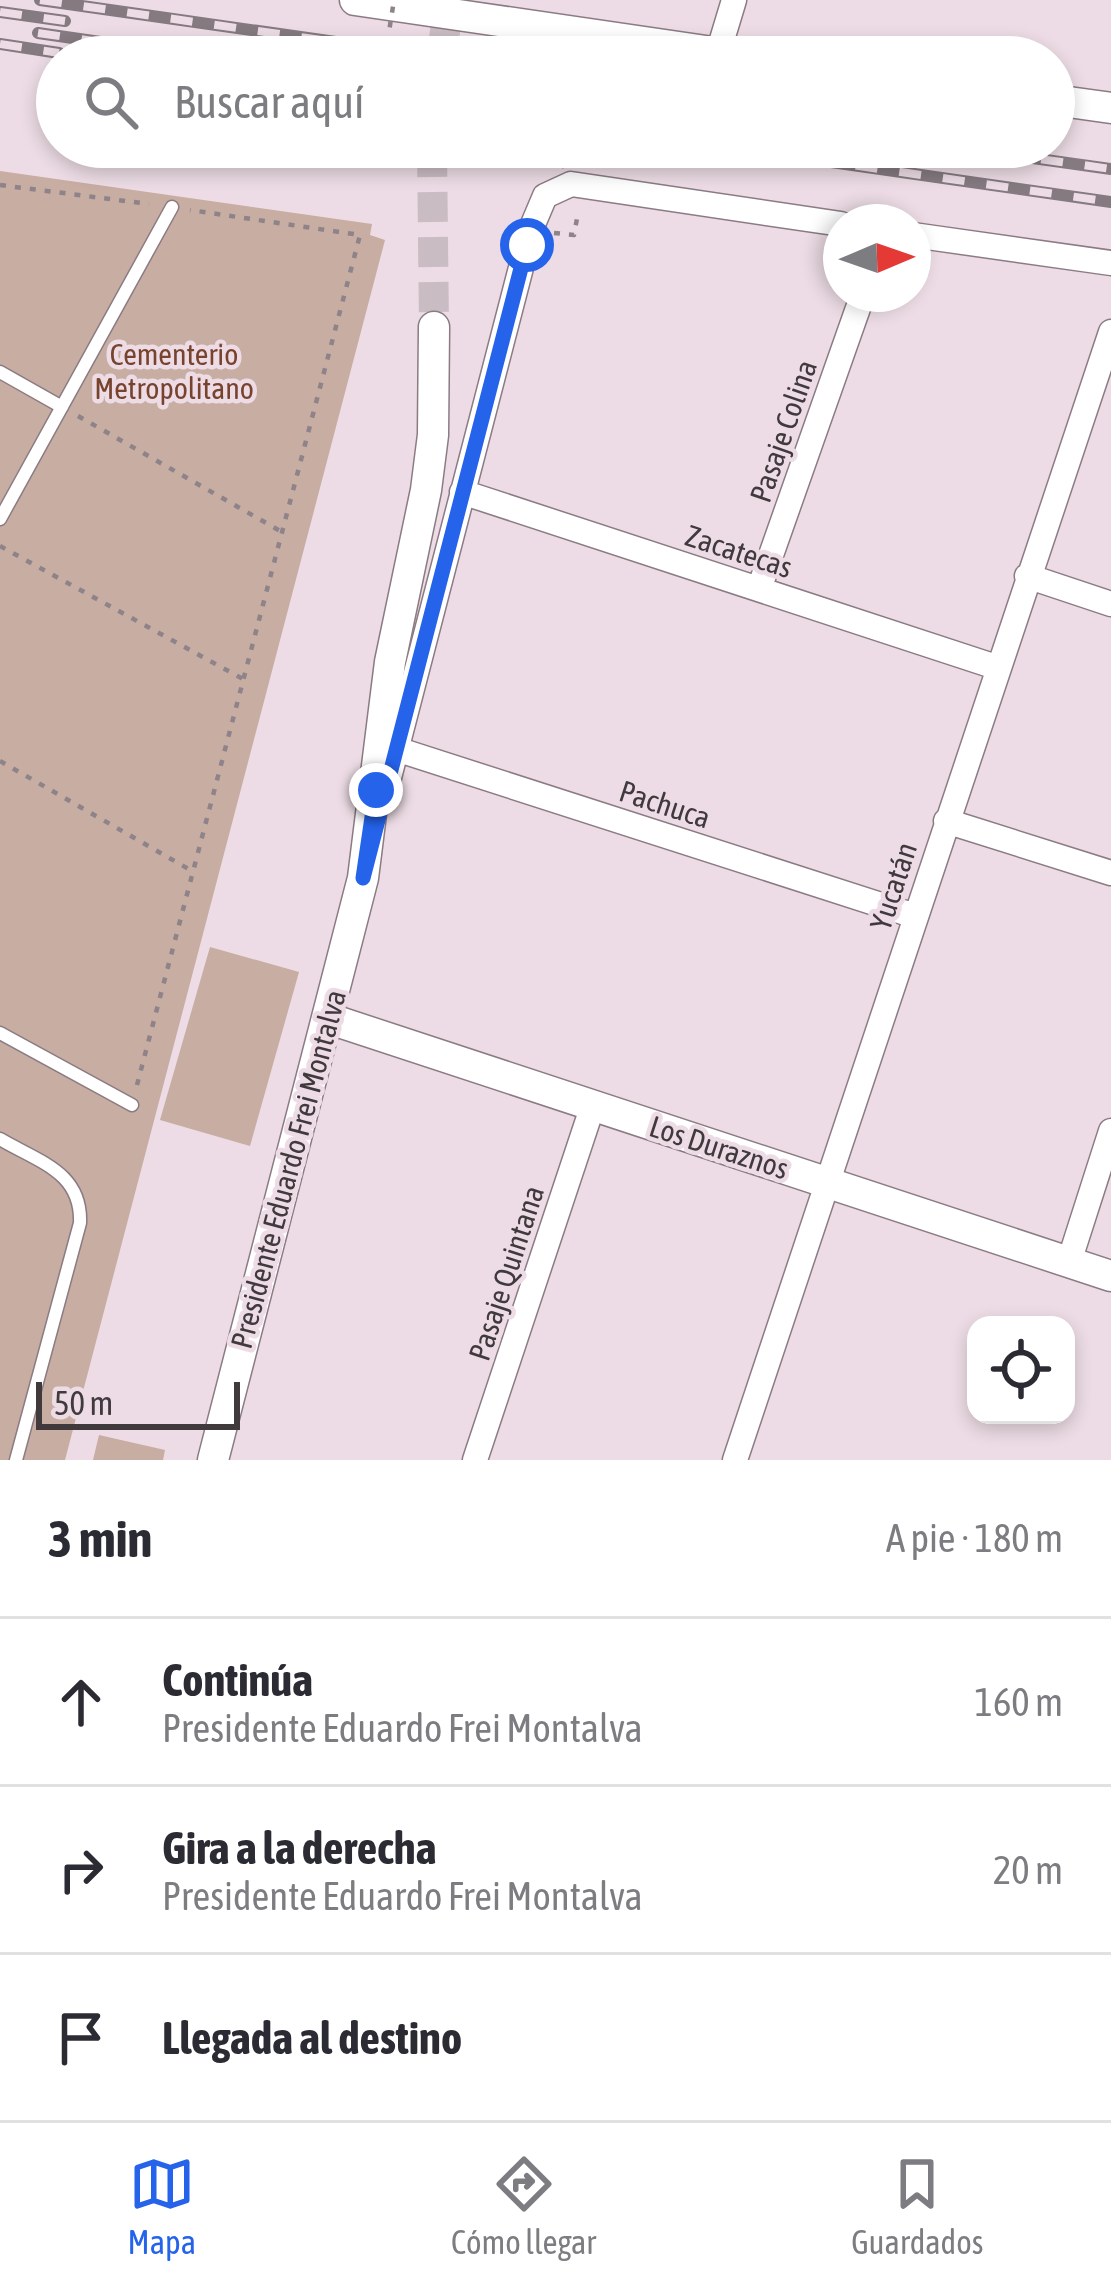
<!DOCTYPE html>
<html lang="es">
<head>
<meta charset="utf-8">
<style>
  body { margin:0; font-family:"Asap Condensed",sans-serif; background:#f7f7f7; color:#2b2b33 }
  .controls { position:absolute; right:36px; bottom:36px; display:grid; overflow:hidden; border-radius:24px; box-shadow:0 6px 18px #0003 }
  .controls button { width:108px; height:108px; display:grid; place-items:center; padding:0; border:0; border-bottom:3px solid #e1e1e2; background:#fff; color:#2b2b33; font:60px sans-serif }
  .compass { position:absolute; left:823px; top:204px; width:108px; height:108px; border-radius:50%; background:#fff; box-shadow:0 6px 18px #0003; rotate:88deg }
  .scale { position:absolute; left:36px; bottom:30px; width:204px; box-sizing:border-box; padding-left:12px; border:6px solid #403a3d; border-top:0; font-size:33px; line-height:42px; white-space:nowrap; color:#403a3d; -webkit-text-stroke:9px #eddce5; paint-order:stroke }
  .stop { position:absolute; width:36px; height:36px; margin:-27px; border:9px solid #2563eb; border-radius:50%; background:#fff }
  .stop.end { background:#2563eb; border-color:#fff; box-shadow:0 3px 12px #0008 }
  .list { margin:0; padding:0; list-style:none }
  h2 { display:flex; justify-content:space-between; align-items:center; height:156px; margin:0; padding:0 48px; font-size:51px }
  h2 small { font-size:39px; font-weight:400; color:#7c7c81 }
  .list li { display:grid; grid-template-columns:78px 1fr auto; gap:36px; align-items:center; box-sizing:border-box; height:168px; padding:0 48px; border-top:3px solid #e1e1e2 }
  .list b { display:block; font-size:45px; white-space:nowrap }
  .list p { margin:0; font-size:39px; white-space:nowrap; color:#7c7c81 }
  .list em { font-size:39px; font-style:normal; color:#7c7c81 }
  .icon { flex:none; width:66px; height:66px; fill:none; stroke:currentColor; stroke-width:2; stroke-linecap:round; stroke-linejoin:round }
  .map { position:relative; flex:none; width:1111px; height:1460px; overflow:hidden }
  .search { position:absolute; background:#fff; box-shadow:0 6px 18px #0003; left:36px; right:36px; top:36px; height:132px; display:flex; align-items:center; gap:30px; box-sizing:border-box; padding:0 42px; border-radius:66px; color:#7c7c81; font-size:45px }
  .sheet { height:660px; background:#fff }
  nav { display:flex; justify-content:space-around; align-items:center; box-sizing:border-box; height:168px; border-top:3px solid #e1e1e2; background:#fff; font-size:33px; color:#7c7c81 }
  nav a { display:grid; justify-items:center; gap:6px }
  nav .on { color:#2563eb }
  .map>svg:first-child { display:block }
  .green { fill:#c7ada2 }
  .lines { fill:none; stroke-linecap:round; stroke-linejoin:round }
  .tertiary-tunnel { stroke:#cabcc3; stroke-width:30; stroke-dasharray:30 15; stroke-linecap:butt }
  .service-casing { stroke:#8b7b83; stroke-width:15 }
  .minor-casing { stroke:#8b7b83; stroke-width:27 }
  .tertiary-casing { stroke:#8b7b83; stroke-width:33 }
  .path { stroke:#8e8389; stroke-width:4.5; stroke-dasharray:6 9; stroke-linecap:butt }
  .service { stroke:#fff; stroke-width:12 }
  .minor { stroke:#fff; stroke-width:24 }
  .tertiary { stroke:#fff; stroke-width:30 }
  .rail-casing { stroke:#847a7f; stroke-width:12 }
  .rail { stroke:#eddce5; stroke-width:8; stroke-dasharray:22; stroke-linecap:butt }
  .path-bridge { stroke:#8e8389; stroke-width:4.5; stroke-dasharray:6 9; stroke-linecap:butt }
  .route { stroke:#2563eb; stroke-width:15 }
  .labels { text-anchor:middle; dominant-baseline:central; stroke-width:9; stroke-linejoin:round; paint-order:stroke }
  .park-label { font-size:30px; fill:#77432d; stroke:#eddce5 }
  .street-label { font-size:30px; fill:#403a3d; stroke:#eddce5 }
</style>
</head>
<body>
<div class="map">
<svg width="1111" height="1460" viewBox="0 0 1111 1460">
  <rect width="100%" height="100%" fill="#eddce5"/>
  <path class="green" d="M 0,171 L 372,224 L 370,235 L 385,240 L 65,1460 L 0,1460 Z
    M 210,947 L 299,972 L 250,1146 L 160,1120 Z
    M 99,1435 L 165,1450 L 163,1460 L 93,1460 Z"/>
  <g class="lines">
    <path class="tertiary-tunnel" d="M 441,57 L 450,0
      M 432,147 L 434,327"/>
    <defs>
      <path id="service" d="M 0,372 L 62,407
        M 0,519 L 172,207
        M 0,1033 L 132,1105
        M 0,1139 C 39,1162 82,1172 80,1223 L 16,1460"/>
      <path id="minor" d="M 718,53 L 734,0
        M 913,235 L 1111,263
        M 462,492 L 996,667
        M 1027,576 L 1111,604
        M 759,589 L 863,294
        M 396,749 L 915,916
        M 385,793 L 531,229 L 545,196 L 571,184 L 841,224
        M 946,821 L 1111,873
        M 1069,1262 L 1111,1131
        M 475,1460 L 593,1105
        M 735,1460 L 1111,332"/>
      <path id="tertiary" d="M 355,0 L 747,57
        M 1054,100 L 1111,108
        M 327,1018 L 1111,1276
        M 213,1460 L 363,878 L 390,662 L 426,490 L 433,435 L 434,327"/>
    </defs>
    <use href="#service" class="service-casing"/>
    <use href="#minor" class="minor-casing"/>
    <use href="#tertiary" class="tertiary-casing"/>
    <path class="path" d="M 450,147 L 558,161
      M 0,185 L 149,204
      M 554,233 L 574,235 L 578,213
      M 78,416 L 282,532
      M 0,546 L 243,679
      M 0,761 L 192,871
      M 137,1085 L 360,235 L 190,210"/>
    <use href="#service" class="service"/>
    <use href="#minor" class="minor"/>
    <use href="#tertiary" class="tertiary"/>
    <defs>
      <path id="rail" d="M 40,0 L 441,57
        M 0,12 L 65,21
        M 38,33 L 204,57
        M 0,44 L 59,53
        M 725,147 L 1111,202
        M 954,147 L 1111,169"/>
    </defs>
    <use href="#rail" class="rail-casing"/>
    <use href="#rail" class="rail"/>
    <path class="path-bridge" d="M 385,57 L 394,0
      M 413,147 L 561,167 L 568,163
      M 506,147 L 562,154 L 568,163"/>
  </g>
  <g class="lines">
    <path class="route" d="M 376,790 L 363,878 L 527,245"/>
  </g>
  <g class="labels">
    <g class="park-label">
      <text x="174" y="354">Cementerio<tspan x="174" dy="34">Metropolitano</tspan></text>
    </g>
    <g class="street-label">
      <text transform="translate(783 431) rotate(-71)">Pasaje Colina</text>
      <text transform="translate(739 551) rotate(18)">Zacatecas</text>
      <text transform="translate(665 804) rotate(18)">Pachuca</text>
      <text transform="translate(893 886) rotate(-72)">Yucatán</text>
      <text transform="translate(719 1147) rotate(18)">Los Duraznos</text>
      <text transform="translate(288 1169) rotate(-75)">Presidente Eduardo Frei Montalva</text>
      <text transform="translate(506 1273) rotate(-72)">Pasaje Quintana</text>
    </g>
  </g>
</svg>
<div class="controls">
<button><svg class="icon" aria-label="locate" viewBox="0 0 24 24"><circle cx="12" cy="12" r="6"/><path d="M12 2v4M12 18v4M2 12h4M18 12h4"/></svg></button>
</div>
<svg class="compass" viewBox="-18 -18 36 36"><path d="M0-13l5 13h-10z" fill="#e53935"/><path d="M0 13l5-13h-10z" fill="#7c7c81"/></svg>
<div class="scale">50 m</div>
<div class="stop" style="left:527px;top:245px"></div>
<div class="stop end" style="left:376px;top:790px"></div>
<div class="search"><svg class="icon" aria-label="search" viewBox="0 0 24 24"><circle cx="10" cy="10" r="6"/><path d="M15 15l6 6"/></svg>Buscar aquí</div>
</div>
<section class="sheet">
<h2>3 min<small>A pie · 180 m</small></h2>
<ul class="list">
<li><svg class="icon" aria-label="ahead" viewBox="0 0 24 24"><path d="M12 20V5M6 11l6-6 6 6"/></svg><div><b>Continúa</b><p>Presidente Eduardo Frei Montalva</p></div><em>160 m</em></li>
<li><svg class="icon" aria-label="right" viewBox="0 0 24 24"><path d="M7 20v-9h11M14 6l5 5-5 5"/></svg><div><b>Gira a la derecha</b><p>Presidente Eduardo Frei Montalva</p></div><em>20 m</em></li>
<li><svg class="icon" aria-label="arrive" viewBox="0 0 24 24"><path d="M6 21V4h12l-3 4 3 4H6"/></svg><div><b>Llegada al destino</b></div></li>
</ul>
</section>
<nav>
<a class="on"><svg class="icon" aria-label="map" viewBox="0 0 24 24"><path d="M3 6l6-2 6 2 6-2v14l-6 2-6-2-6 2zM9 4v14M15 6v14"/></svg>Mapa</a>
<a><svg class="icon" aria-label="directions" viewBox="0 0 24 24"><path d="M12 3l9 9-9 9-9-9zM9 14v-3h6M13 9l2 2-2 2"/></svg>Cómo llegar</a>
<a><svg class="icon" aria-label="saved" viewBox="0 0 24 24"><path d="M7 4h10v16l-5-4-5 4z"/></svg>Guardados</a>
</nav>
</body>
</html>
